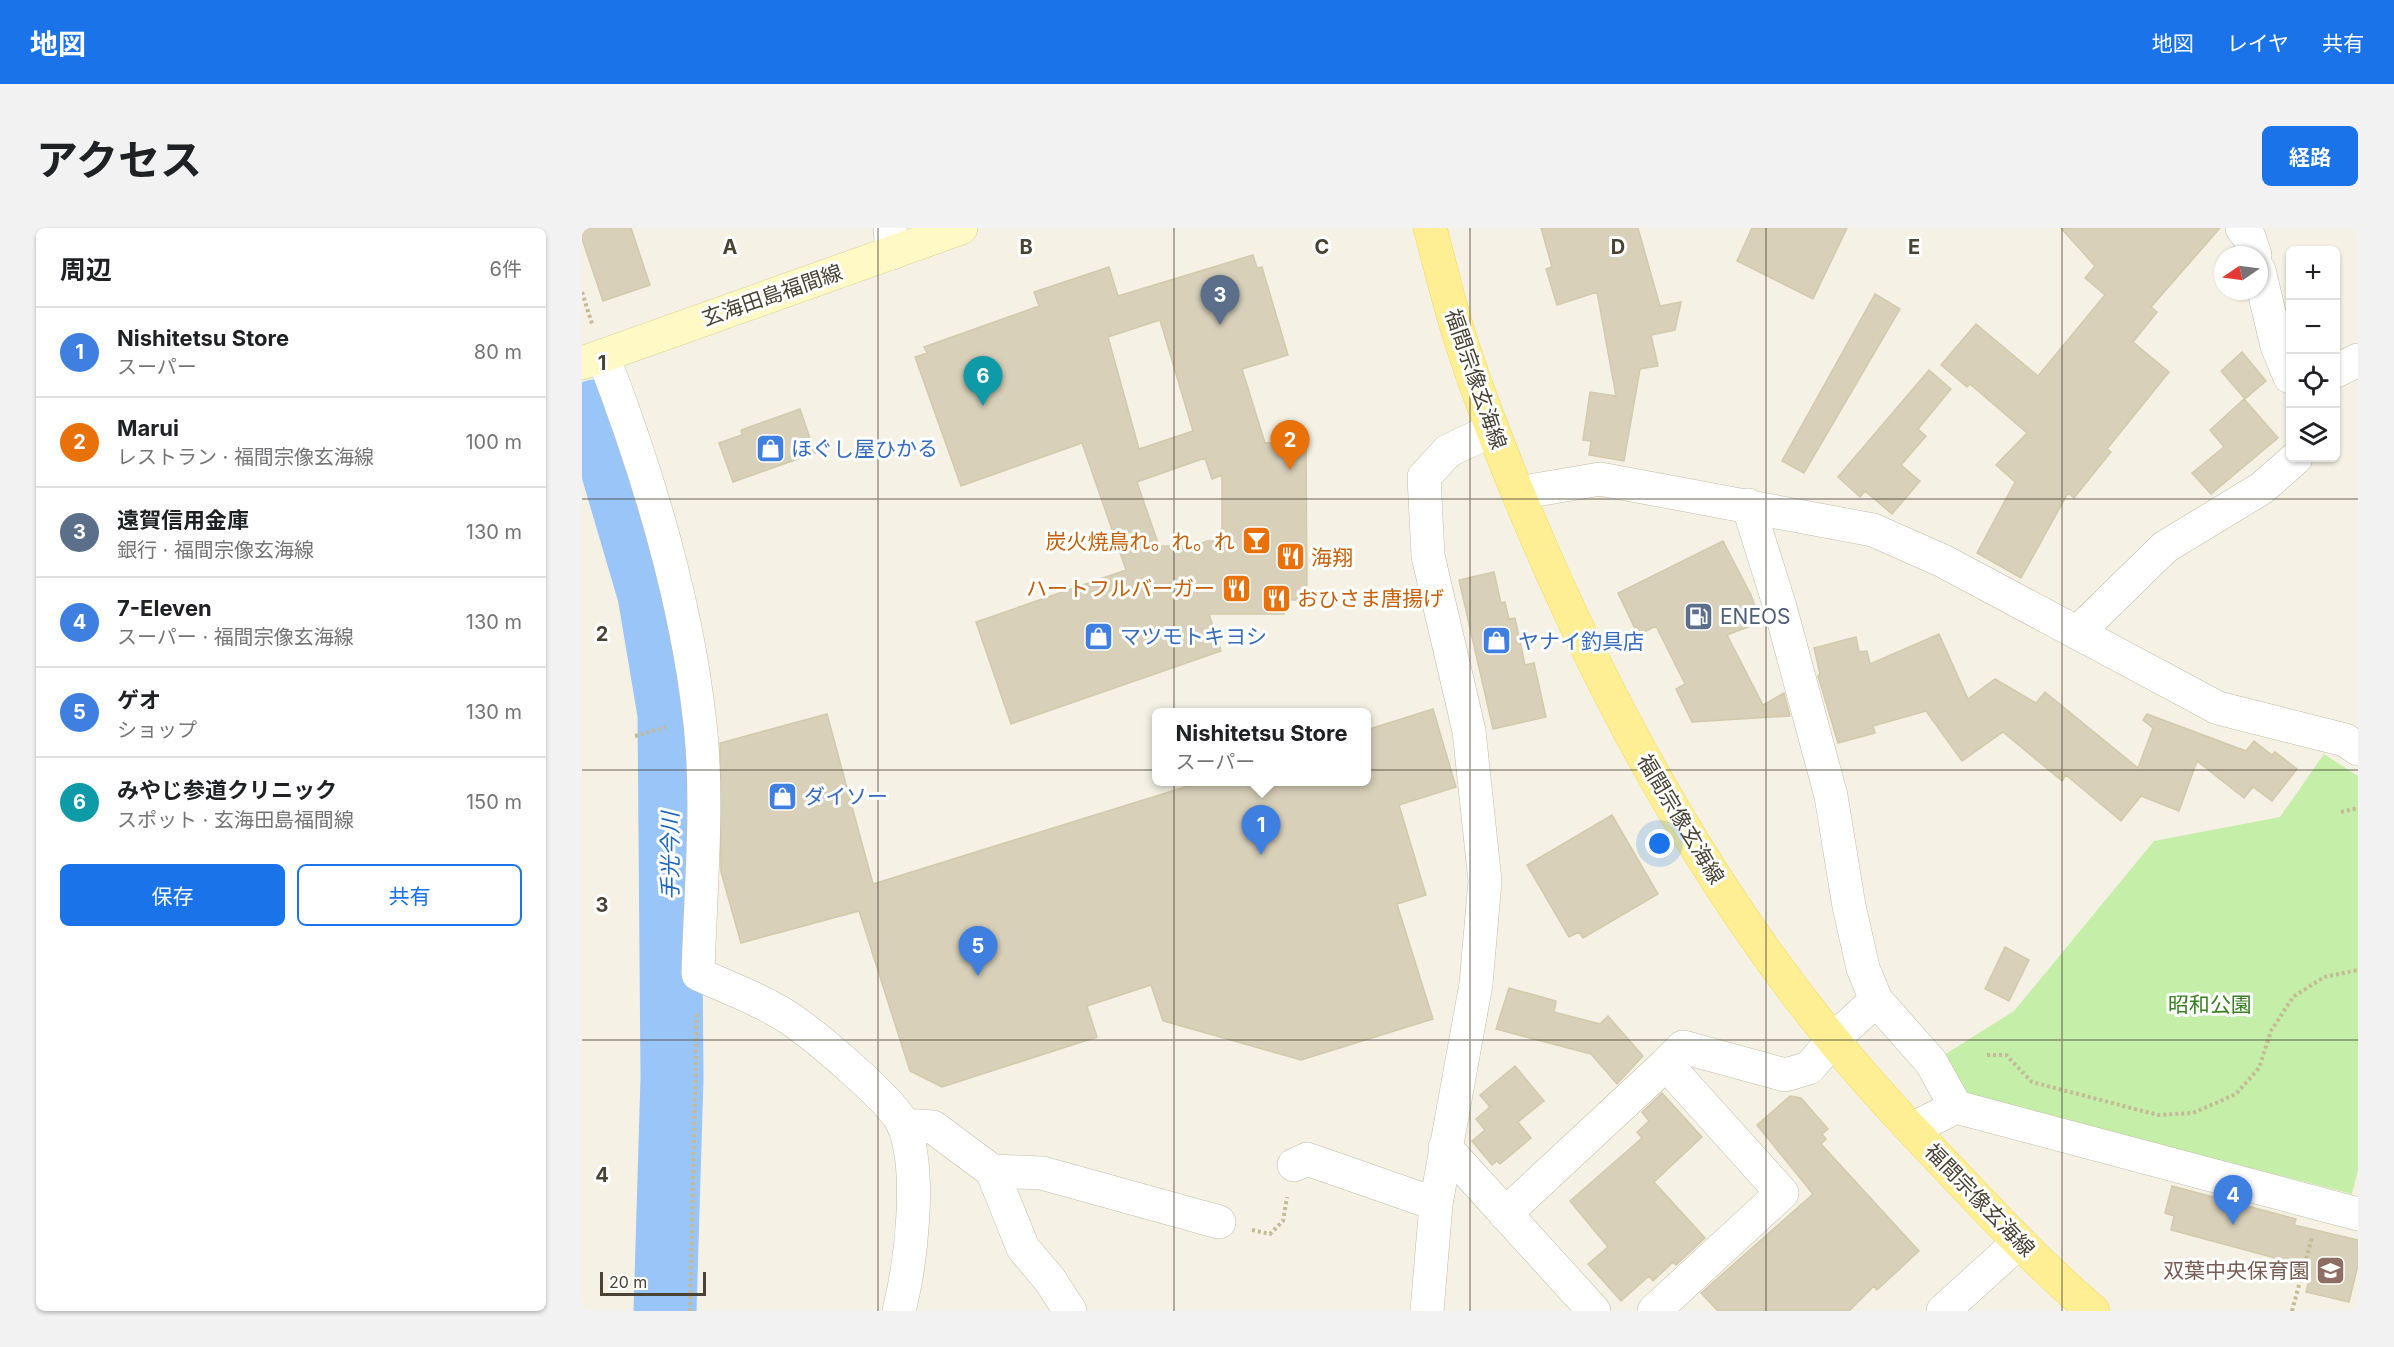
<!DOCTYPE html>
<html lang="ja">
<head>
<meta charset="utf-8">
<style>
  body { margin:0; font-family:Inter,"Noto Sans JP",sans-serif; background:#f2f2f2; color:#202124 }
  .controls { position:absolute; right:18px; top:18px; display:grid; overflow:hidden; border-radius:9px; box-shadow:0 2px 4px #0004 }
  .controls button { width:54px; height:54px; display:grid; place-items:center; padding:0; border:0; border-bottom:2px solid #e0e0e0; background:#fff; color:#202124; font:30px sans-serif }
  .compass { position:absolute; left:1632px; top:18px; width:54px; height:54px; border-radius:50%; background:#fff; box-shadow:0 2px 4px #0004; rotate:257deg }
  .scale { position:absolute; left:18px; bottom:15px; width:106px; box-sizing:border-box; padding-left:6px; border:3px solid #484334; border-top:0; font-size:16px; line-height:21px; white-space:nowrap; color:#484334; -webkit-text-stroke:4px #fff; paint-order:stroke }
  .you { position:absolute; left:1078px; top:616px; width:21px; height:21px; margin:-15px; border:4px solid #fff; border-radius:50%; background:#1a73e8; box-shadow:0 0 0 9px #1a73e833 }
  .badge { display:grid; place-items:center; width:39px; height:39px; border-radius:50%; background:#1a73e8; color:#fff; font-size:20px; font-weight:700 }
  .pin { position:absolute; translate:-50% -50px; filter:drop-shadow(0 2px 3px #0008) }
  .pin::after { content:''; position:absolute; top:32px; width:21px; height:18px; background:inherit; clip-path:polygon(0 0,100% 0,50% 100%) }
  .popup { position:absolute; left:570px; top:480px; width:219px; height:78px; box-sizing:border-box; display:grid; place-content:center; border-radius:9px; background:#fff; filter:drop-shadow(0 2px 4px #0005); font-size:20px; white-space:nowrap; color:#757577 }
  .popup b { font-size:22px; color:#202124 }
  .popup::after { content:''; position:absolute; left:50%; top:100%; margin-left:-12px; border:12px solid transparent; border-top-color:#fff }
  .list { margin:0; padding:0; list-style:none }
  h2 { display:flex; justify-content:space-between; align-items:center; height:78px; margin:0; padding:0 24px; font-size:26px }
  h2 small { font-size:20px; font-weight:400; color:#757577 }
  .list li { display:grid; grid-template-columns:39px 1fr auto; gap:18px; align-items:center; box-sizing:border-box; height:90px; padding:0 24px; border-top:2px solid #e0e0e0 }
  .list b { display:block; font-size:22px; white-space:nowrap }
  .list p { margin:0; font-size:20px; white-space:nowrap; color:#757577 }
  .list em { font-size:20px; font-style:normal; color:#757577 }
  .actions { display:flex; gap:12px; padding:18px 24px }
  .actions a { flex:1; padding:14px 0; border:2px solid #1a73e8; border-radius:9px; text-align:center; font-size:21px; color:#1a73e8 }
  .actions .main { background:#1a73e8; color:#fff }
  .icon { flex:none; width:33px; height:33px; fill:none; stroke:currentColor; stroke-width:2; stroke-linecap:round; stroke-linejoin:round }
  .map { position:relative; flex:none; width:1776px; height:1083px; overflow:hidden; border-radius:9px }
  header { display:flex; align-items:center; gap:36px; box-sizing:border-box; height:84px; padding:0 30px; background:#1a73e8; color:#fff }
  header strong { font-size:28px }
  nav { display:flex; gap:33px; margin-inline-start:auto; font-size:21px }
  .intro { display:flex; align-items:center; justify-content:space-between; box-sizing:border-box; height:144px; padding:0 36px }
  h1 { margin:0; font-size:42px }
  .button { padding:15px 27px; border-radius:9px; background:#1a73e8; color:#fff; font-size:21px; font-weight:700 }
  main { display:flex; gap:36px; padding:0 36px }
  aside { flex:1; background:#fff; border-radius:9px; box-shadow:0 2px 4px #0004 }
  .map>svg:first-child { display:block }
  .green { fill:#c5eea9 }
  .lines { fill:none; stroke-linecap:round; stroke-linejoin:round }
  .river { stroke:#9ac5f9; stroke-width:63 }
  .building { fill:#d8d0b9; stroke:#d3c9ab; stroke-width:1.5; fill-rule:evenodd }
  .minor-casing { stroke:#c1bba6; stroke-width:34 }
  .tertiary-casing { stroke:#c1bba6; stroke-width:34 }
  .secondary-casing { stroke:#d9d08f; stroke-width:34 }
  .primary-casing { stroke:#f1d856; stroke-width:34 }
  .path { stroke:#c5ba96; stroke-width:4; stroke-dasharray:3 3; stroke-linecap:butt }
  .minor { stroke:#fff; stroke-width:33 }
  .tertiary { stroke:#fff; stroke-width:33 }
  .secondary { stroke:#fff9c5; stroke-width:33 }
  .primary { stroke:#ffef94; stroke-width:33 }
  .grid { fill:none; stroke:#484334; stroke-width:1.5; stroke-opacity:0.55 }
  .labels { text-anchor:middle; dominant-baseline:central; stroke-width:6; stroke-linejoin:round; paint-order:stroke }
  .street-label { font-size:21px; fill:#484334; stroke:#fff }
  .shop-label { font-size:21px; fill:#366cbe; stroke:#fff; text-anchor:start }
  .food-label { font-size:21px; fill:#c56008; stroke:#fff; text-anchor:end }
  .service-label { font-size:21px; fill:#4e5e75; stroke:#fff; text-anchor:start }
  .park-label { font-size:21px; fill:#388020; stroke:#fff }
  .education-label { font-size:21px; fill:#785e54; stroke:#fff; text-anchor:end }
  .water-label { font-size:22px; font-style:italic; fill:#2067c0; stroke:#fff }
  .grid-label { font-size:20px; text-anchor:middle; font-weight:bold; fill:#484334; stroke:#fff; stroke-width:6; stroke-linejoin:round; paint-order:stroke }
</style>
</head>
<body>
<header>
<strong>地図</strong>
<nav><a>地図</a><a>レイヤ</a><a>共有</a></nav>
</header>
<div class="intro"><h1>アクセス</h1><a class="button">経路</a></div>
<main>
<aside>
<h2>周辺<small>6件</small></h2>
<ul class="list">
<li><span class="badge" style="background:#3f7fe0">1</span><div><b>Nishitetsu Store</b><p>スーパー</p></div><em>80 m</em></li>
<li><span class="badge" style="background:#e8710a">2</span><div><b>Marui</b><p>レストラン · 福間宗像玄海線</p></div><em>100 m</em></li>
<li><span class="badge" style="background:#5c6f8a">3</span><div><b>遠賀信用金庫</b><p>銀行 · 福間宗像玄海線</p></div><em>130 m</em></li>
<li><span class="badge" style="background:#3f7fe0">4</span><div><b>7-Eleven</b><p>スーパー · 福間宗像玄海線</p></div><em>130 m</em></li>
<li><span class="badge" style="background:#3f7fe0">5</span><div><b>ゲオ</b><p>ショップ</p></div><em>130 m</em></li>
<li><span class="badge" style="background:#0f9aa8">6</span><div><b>みやじ参道クリニック</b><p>スポット · 玄海田島福間線</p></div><em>150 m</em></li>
</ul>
<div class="actions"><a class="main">保存</a><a>共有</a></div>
</aside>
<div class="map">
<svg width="1776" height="1083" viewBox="0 0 1776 1083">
  <rect width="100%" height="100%" fill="#f5f2e5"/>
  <path class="green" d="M 1742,526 L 1776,548 L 1776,942 L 1770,966 L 1384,867 L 1362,827 L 1432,783 L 1572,613 L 1698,589 Z"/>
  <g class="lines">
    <path class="river" d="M 13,183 L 67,367 L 87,486 L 90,850 L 83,1083"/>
  </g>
  <path class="building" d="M 0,0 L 49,0 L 68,57 L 21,73 L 0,11 Z
    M 959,0 L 1056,0 L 1078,78 L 1099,74 L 1093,102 L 1069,107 L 1076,138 L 1058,141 L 1042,233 L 1007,227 L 1009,213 L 1001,212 L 1008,164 L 1034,168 L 1015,64 L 975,77 L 964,41 L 970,39 Z
    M 1170,0 L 1265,0 L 1231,71 L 1155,33 Z
    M 1479,0 L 1638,0 L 1569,79 L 1575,84 L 1551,114 L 1587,144 L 1525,221 L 1529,224 L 1492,270 L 1486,265 L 1439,350 L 1395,325 L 1433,254 L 1414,237 L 1445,205 L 1388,156 L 1385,159 L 1359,137 L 1394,96 L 1456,148 L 1523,67 L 1503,50 L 1513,38 Z
    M 671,27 L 675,40 L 680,39 L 706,127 L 660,141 L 683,215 L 724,214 L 725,372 L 702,372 L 702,386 L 627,386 L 639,423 L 429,496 L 394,394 L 544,342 L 500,215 L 379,258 L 333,129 L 345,125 L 342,119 L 457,78 L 452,64 L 527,39 L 536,68 ZM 578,92 L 611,203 L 557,221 L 526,109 ZM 623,230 L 630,251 L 640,247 L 640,313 L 625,313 L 612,318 L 577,318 L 555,254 Z
    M 1293,66 L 1318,81 L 1222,245 L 1200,233 Z
    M 1660,124 L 1684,153 L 1663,171 L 1639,143 Z
    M 1347,142 L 1369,161 L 1336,201 L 1344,208 L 1319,237 L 1338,253 L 1310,286 L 1283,263 L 1278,269 L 1256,249 Z
    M 1662,171 L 1696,210 L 1629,266 L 1610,245 L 1642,219 L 1628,202 Z
    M 218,181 L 233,225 L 151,254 L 137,215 L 160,207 L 159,202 Z
    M 1141,313 L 1169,367 L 1179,394 L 1145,407 L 1181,477 L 1202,465 L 1208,488 L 1110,494 L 1094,461 L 1103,456 L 1074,398 L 1056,407 L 1036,365 Z
    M 912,344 L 919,375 L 923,374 L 927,391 L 933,390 L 943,437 L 952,435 L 964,489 L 911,501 L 877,352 Z
    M 1357,406 L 1386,471 L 1413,451 L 1454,475 L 1463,464 L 1556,540 L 1571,500 L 1561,492 L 1565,486 L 1664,523 L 1672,513 L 1690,527 L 1693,524 L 1715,541 L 1690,573 L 1671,559 L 1662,570 L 1615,533 L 1597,583 L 1559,568 L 1539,593 L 1484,547 L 1480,553 L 1421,504 L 1380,533 L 1344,483 L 1291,498 L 1293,505 L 1256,515 L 1236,448 L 1238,446 L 1232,420 L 1274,409 L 1277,424 L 1285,423 L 1288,436 Z
    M 851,481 L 874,559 L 817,577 L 844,667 L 815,676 L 851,791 L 719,832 L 581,793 L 569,757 L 505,778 L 515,809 L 360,859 L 328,843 L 277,683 L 159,715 L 139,644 L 138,515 L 245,486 L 291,656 L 619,554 L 784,554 L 784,502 Z
    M 1030,587 L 1076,666 L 1001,710 L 997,704 L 987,709 L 945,637 Z
    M 1423,719 L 1447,732 L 1427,773 L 1403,761 Z
    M 927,760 L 974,773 L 972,784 L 1018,796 L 1026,788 L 1061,828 L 1035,856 L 1009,826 L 914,801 Z
    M 933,838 L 962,873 L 936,894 L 949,910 L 918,936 L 915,933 L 910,937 L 890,913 L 903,902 L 894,891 L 908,879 L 898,867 Z
    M 1080,865 L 1120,909 L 1072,954 L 1123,1010 L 1094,1037 L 1091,1034 L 1071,1053 L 1067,1048 L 1039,1073 L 1006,1036 L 1026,1019 L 988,973 L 1060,910 L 1055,904 L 1067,893 L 1060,884 Z
    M 1208,868 L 1219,870 L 1246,901 L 1240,906 L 1244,911 L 1239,916 L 1337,1023 L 1295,1062 L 1292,1058 L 1267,1083 L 1136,1083 L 1119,1065 L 1231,966 L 1175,897 Z
    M 1590,958 L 1714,991 L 1712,997 L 1776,1012 L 1776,1037 L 1767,1074 L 1724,1064 L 1730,1040 L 1589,1002 L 1592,988 L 1583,985 Z"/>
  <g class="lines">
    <defs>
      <path id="minor" d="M 308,0 L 310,25
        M 1660,0 L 1667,9 L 1673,27
        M 1677,42 L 1695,118 L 1708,149
        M 21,128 C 65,242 105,374 118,496 C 127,575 118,667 116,746 C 146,760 180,772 207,790 C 231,806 312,873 322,898 C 340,945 329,1035 317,1083
        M 1754,143 L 1776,132
        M 936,265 L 1018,251 L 1291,302 L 1361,333 L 1636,480 L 1763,512 L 1776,521
        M 1166,277 L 1198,379 L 1249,568 L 1267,678 L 1281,740 L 1294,772 L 1349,834 L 1374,879
        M 1495,405 L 1583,319 L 1680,260 L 1714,230
        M 1084,836 L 1101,819 L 1203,847 L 1227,840 L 1251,812 L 1294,772
        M 321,897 L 351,899 L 410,943 L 460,945 L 637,994
        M 1330,901 L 1374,879 L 1776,986
        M 863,919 L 1012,1083
        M 712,937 L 725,931 L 854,976
        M 410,943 L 441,1020 L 468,1052 L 488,1083
        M 923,986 L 1084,836 L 1200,965 L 1072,1083
        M 845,1083 L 854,976 L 894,756 L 903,653 L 887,503 L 846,328 L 842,249 L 866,223 L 910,202"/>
      <path id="tertiary" d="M 1361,1083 L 1437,1014"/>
      <path id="secondary" d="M 0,135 L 379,0"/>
      <path id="primary" d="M 848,0 C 857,33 865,67 875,100 C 895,166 921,230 948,294 C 1026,478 1124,657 1251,812 C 1289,859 1331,903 1373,947 C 1417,994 1461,1040 1511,1083"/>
    </defs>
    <use href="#minor" class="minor-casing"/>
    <use href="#tertiary" class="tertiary-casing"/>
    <use href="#secondary" class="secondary-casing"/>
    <use href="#primary" class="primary-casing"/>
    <path class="path" d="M 0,64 L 10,96
      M 53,508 L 84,499
      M 1759,584 L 1776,580
      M 1405,827 L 1424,827 L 1450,854 L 1576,887 L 1611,885 L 1654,866 L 1677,840 L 1689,803 L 1711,769 L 1742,749 L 1776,742
      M 670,1002 L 688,1006 L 701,993 L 705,969
      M 108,1083 L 115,783
      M 1710,1083 L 1730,1009"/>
    <use href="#minor" class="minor"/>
    <use href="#tertiary" class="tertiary"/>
    <use href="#secondary" class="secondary"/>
    <use href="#primary" class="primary"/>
  </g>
  <path class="grid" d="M 296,0 L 296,1083M 592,0 L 592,1083M 888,0 L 888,1083M 1184,0 L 1184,1083M 1480,0 L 1480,1083M 0,271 L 1776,271M 0,542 L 1776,542M 0,812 L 1776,812"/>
  <defs>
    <symbol id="shop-square" viewBox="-11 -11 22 22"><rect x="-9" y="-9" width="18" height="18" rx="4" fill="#3f7fe0" stroke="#fff"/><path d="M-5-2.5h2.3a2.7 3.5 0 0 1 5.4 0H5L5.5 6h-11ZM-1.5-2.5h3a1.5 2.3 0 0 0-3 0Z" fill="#fff"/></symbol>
    <symbol id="bar-square" viewBox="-11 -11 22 22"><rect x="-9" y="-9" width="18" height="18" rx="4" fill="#e8710a" stroke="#fff"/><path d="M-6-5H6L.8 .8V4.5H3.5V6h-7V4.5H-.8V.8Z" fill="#fff"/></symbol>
    <symbol id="restaurant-square" viewBox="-11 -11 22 22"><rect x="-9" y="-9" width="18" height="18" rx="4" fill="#e8710a" stroke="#fff"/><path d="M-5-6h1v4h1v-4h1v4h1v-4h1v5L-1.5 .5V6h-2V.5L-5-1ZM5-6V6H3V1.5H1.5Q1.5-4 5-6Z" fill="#fff"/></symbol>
    <symbol id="fuel-square" viewBox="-11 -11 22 22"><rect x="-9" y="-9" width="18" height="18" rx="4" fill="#5c6f8a" stroke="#fff"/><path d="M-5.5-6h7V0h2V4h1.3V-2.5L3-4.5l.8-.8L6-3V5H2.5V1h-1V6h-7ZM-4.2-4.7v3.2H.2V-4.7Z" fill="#fff"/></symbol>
    <symbol id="school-square" viewBox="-11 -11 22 22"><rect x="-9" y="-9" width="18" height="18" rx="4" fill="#8d6e63" stroke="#fff"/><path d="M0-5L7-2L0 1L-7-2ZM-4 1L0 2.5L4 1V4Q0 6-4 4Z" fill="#fff"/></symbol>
  </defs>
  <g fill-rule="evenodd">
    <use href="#shop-square" x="172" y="204" width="33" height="33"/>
    <use href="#bar-square" x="658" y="296" width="33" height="33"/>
    <use href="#restaurant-square" x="692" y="312" width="33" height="33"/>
    <use href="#restaurant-square" x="638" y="344" width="33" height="33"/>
    <use href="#restaurant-square" x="678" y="354" width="33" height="33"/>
    <use href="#fuel-square" x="1100" y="372" width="33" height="33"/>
    <use href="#shop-square" x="500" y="392" width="33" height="33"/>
    <use href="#shop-square" x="898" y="396" width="33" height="33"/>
    <use href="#shop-square" x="184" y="552" width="33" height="33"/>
    <use href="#school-square" x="1732" y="1026" width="33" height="33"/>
  </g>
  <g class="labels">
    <g class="street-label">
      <text transform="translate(190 67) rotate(-19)">玄海田島福間線</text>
      <text transform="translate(894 151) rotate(71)">福間宗像玄海線</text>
      <text transform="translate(1099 591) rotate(59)">福間宗像玄海線</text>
      <text transform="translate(1398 972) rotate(46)">福間宗像玄海線</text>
    </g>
    <g class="shop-label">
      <text x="209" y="220">ほぐし屋ひかる</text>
      <text x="538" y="408">マツモトキヨシ</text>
      <text x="936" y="413">ヤナイ釣具店</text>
      <text x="222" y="568">ダイソー</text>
    </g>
    <g class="food-label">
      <text x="653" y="313">炭火焼鳥れ。れ。れ</text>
      <text x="729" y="329" text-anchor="start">海翔</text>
      <text x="633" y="360">ハートフルバーガー</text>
      <text x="715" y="370" text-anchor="start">おひさま唐揚げ</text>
    </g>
    <g class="service-label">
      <text x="1138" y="388">ENEOS</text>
    </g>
    <g class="park-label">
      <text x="1628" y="776">昭和公園</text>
    </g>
    <g class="education-label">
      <text x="1728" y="1042">双葉中央保育園</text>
    </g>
    <g class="water-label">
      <text transform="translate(88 628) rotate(-90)">手光今川</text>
    </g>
  </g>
  <g class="grid-label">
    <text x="148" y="26">A</text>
    <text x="444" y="26">B</text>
    <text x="740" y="26">C</text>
    <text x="1036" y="26">D</text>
    <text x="1332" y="26">E</text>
    <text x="20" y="142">1</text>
    <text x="20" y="413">2</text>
    <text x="20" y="684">3</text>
    <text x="20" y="954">4</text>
  </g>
</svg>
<div class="controls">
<button>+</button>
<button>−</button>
<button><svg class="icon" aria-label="locate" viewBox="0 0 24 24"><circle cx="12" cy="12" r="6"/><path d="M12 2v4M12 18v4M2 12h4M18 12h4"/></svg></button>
<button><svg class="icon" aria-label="layers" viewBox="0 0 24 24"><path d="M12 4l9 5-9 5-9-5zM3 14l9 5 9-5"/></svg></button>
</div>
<svg class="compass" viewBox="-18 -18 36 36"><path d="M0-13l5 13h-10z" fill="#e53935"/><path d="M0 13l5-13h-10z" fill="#757577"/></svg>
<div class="scale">20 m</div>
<div class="you"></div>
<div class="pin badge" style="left:679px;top:627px;background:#3f7fe0">1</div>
<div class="popup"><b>Nishitetsu Store</b>スーパー</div>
<div class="pin badge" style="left:708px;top:242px;background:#e8710a">2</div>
<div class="pin badge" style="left:638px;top:97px;background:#5c6f8a">3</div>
<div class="pin badge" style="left:1651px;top:997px;background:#3f7fe0">4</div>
<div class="pin badge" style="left:396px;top:748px;background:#3f7fe0">5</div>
<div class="pin badge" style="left:401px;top:178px;background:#0f9aa8">6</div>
</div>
</main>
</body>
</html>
